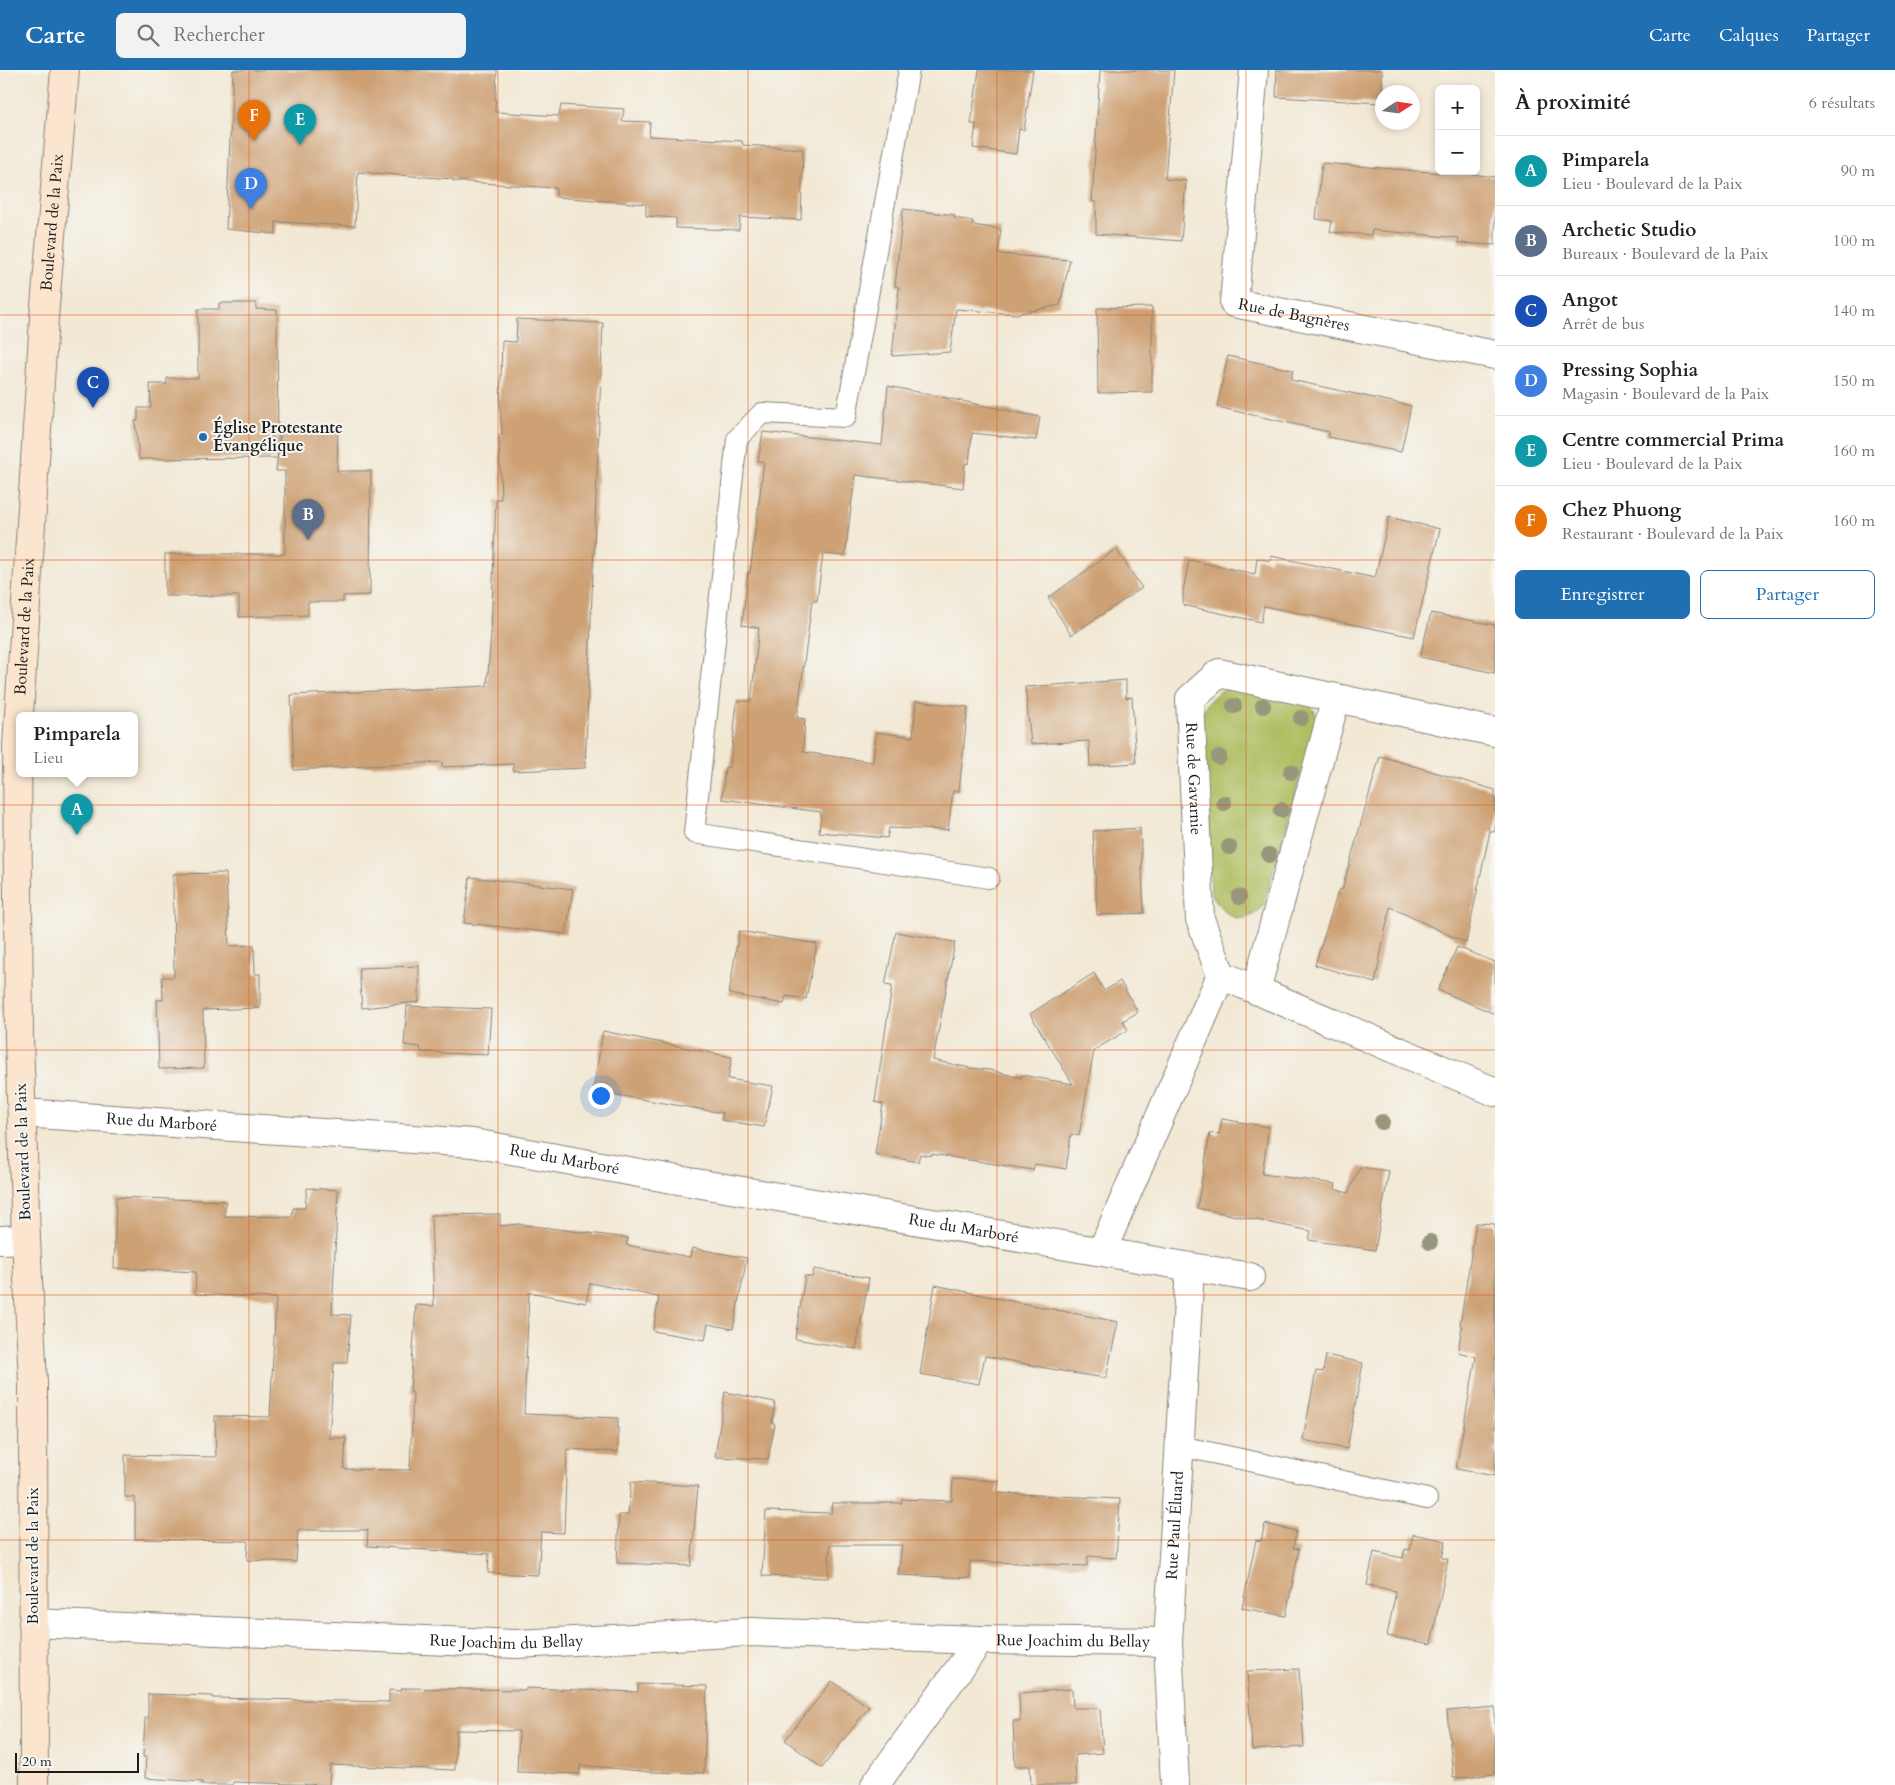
<!DOCTYPE html>
<html lang="fr">
<head>
<meta charset="utf-8">
<style>
  body { margin:0; font-family:Cardo,serif; background:#f2f2f2; color:#202124 }
  .controls { position:absolute; right:15px; top:15px; display:grid; overflow:hidden; border-radius:8px; box-shadow:0 2px 8px #0003 }
  .controls button { width:45px; height:45px; display:grid; place-items:center; padding:0; border:0; border-bottom:1px solid #e0e0e0; background:#fff; color:#202124; font:25px sans-serif }
  .compass { position:absolute; left:1375px; top:15px; width:45px; height:45px; border-radius:50%; background:#fff; box-shadow:0 2px 8px #0003; rotate:78deg }
  .scale { position:absolute; left:15px; bottom:12px; width:124px; box-sizing:border-box; padding-left:5px; border:2px solid #1c1c1c; border-top:0; font-size:14px; line-height:18px; white-space:nowrap; color:#1c1c1c; -webkit-text-stroke:4px #f6f6f2; paint-order:stroke }
  .you { position:absolute; left:600px; top:1025px; width:18px; height:18px; margin:-12px; border:4px solid #fff; border-radius:50%; background:#1a73e8; box-shadow:0 0 0 8px #1a73e833 }
  .badge { display:grid; place-items:center; width:32px; height:32px; border-radius:50%; background:#1f6fb2; color:#fff; font-size:16px; font-weight:700 }
  .pin { position:absolute; translate:-50% -41px; filter:drop-shadow(0 1px 2px #0008) }
  .pin::after { content:''; position:absolute; top:26px; width:18px; height:15px; background:inherit; clip-path:polygon(0 0,100% 0,50% 100%) }
  .popup { position:absolute; left:16px; top:642px; width:122px; height:65px; box-sizing:border-box; display:grid; place-content:center; border-radius:8px; background:#fff; filter:drop-shadow(0 1px 4px #0005); font-size:16px; white-space:nowrap; color:#757577 }
  .popup b { font-size:19px; color:#202124 }
  .popup::after { content:''; position:absolute; left:50%; top:100%; margin-left:-10px; border:10px solid transparent; border-top-color:#fff }
  .list { margin:0; padding:0; list-style:none }
  h2 { display:flex; justify-content:space-between; align-items:center; height:65px; margin:0; padding:0 20px; font-size:21px }
  h2 small { font-size:16px; font-weight:400; color:#757577 }
  .list li { display:grid; grid-template-columns:32px 1fr auto; gap:15px; align-items:center; box-sizing:border-box; height:70px; padding:0 20px; border-top:1px solid #e0e0e0 }
  .list b { display:block; font-size:19px; white-space:nowrap }
  .list p { margin:0; font-size:16px; white-space:nowrap; color:#757577 }
  .list em { font-size:16px; font-style:normal; color:#757577 }
  .actions { display:flex; gap:10px; padding:15px 20px }
  .actions a { flex:1; padding:11px 0; border:1px solid #1f6fb2; border-radius:8px; text-align:center; font-size:18px; color:#1f6fb2 }
  .actions .main { background:#1f6fb2; color:#fff }
  .icon { flex:none; width:28px; height:28px; fill:none; stroke:currentColor; stroke-width:2; stroke-linecap:round; stroke-linejoin:round }
  .map { position:relative; flex:none; width:1495px; height:1715px; overflow:hidden }
  header { display:flex; align-items:center; gap:30px; box-sizing:border-box; height:70px; padding:0 25px; background:#1f6fb2; color:#fff }
  header strong { font-size:24px }
  nav { display:flex; gap:28px; margin-inline-start:auto; font-size:18px }
  .search { width:350px; height:45px; background:#f2f2f2; display:flex; align-items:center; gap:12px; box-sizing:border-box; padding:0 18px; border-radius:8px; color:#757577; font-size:19px }
  main { display:flex }
  aside { flex:1; background:#fff }
  .map>svg:first-child { display:block }
  .green { fill:#aebe61; stroke:#656d3e }
  .building { fill:#cea175 }
  .lines { fill:none; stroke-linecap:round; stroke-linejoin:round }
  .service-casing { stroke:#878278; stroke-width:22 }
  .minor-casing { stroke:#878278; stroke-width:30 }
  .secondary-casing { stroke:#878278; stroke-width:30 }
  .service { stroke:#fff; stroke-width:20 }
  .minor { stroke:#fff; stroke-width:28 }
  .secondary { stroke:#fbe5cf; stroke-width:28 }
  .tree { fill:#98977c }
  .grid { fill:none; stroke:#de560d; stroke-width:1; stroke-opacity:0.55 }
  .poi-dot { fill:#1f6fb2; stroke:#f6f6f2; stroke-width:2 }
  .labels { text-anchor:middle; dominant-baseline:central; stroke-width:4; stroke-linejoin:round; paint-order:stroke }
  .street-label { font-size:16px; fill:#1c1c1c; stroke:#f6f6f2 }
  .poi-label { font-size:16px; font-weight:bold; fill:#1c1c1c; stroke:#f6f6f2; text-anchor:start }
</style>
</head>
<body>
<header>
<strong>Carte</strong>
<div class="search"><svg class="icon" aria-label="search" viewBox="0 0 24 24"><circle cx="10" cy="10" r="6"/><path d="M15 15l6 6"/></svg>Rechercher</div>
<nav><a>Carte</a><a>Calques</a><a>Partager</a></nav>
</header>
<main>
<div class="map">
<svg width="1495" height="1715" viewBox="0 0 1495 1715">
  <rect width="100%" height="100%" fill="#f6f6f2"/>
  <filter id="ink" filterUnits="userSpaceOnUse"><feTurbulence type="fractalNoise" baseFrequency=".02" numOctaves="2"/><feDisplacementMap in="SourceGraphic" scale="10" xChannelSelector="R" yChannelSelector="G"/><feConvolveMatrix kernelMatrix="1 2 1 2 8 2 1 2 1" color-interpolation-filters="sRGB"/></filter>
  <filter id="wash" filterUnits="userSpaceOnUse"><feTurbulence type="fractalNoise" baseFrequency=".0096" numOctaves="4" result="noise"/><feDisplacementMap in="SourceGraphic" scale="20" xChannelSelector="R" yChannelSelector="G"/><feGaussianBlur stdDeviation="1.12" result="paint"/><feColorMatrix in="noise" values="0 0 0 0 0 0 0 0 0 0 0 0 0 0 0 0 0 1.4 0 .05"/><feComposite in="paint" operator="in"/></filter>
  <g filter="url(#wash)">
    <rect width="100%" height="100%" fill="#f2e8d4"/>
    <path class="green" d="M 1228,617 L 1308,635 L 1314,640 L 1317,650 L 1263,836 C 1242,860 1223,846 1211,822 L 1201,648 C 1206,631 1212,626 1228,617 Z"/>
    <g id="blocks">
      <path class="building" d="M 233,0 L 497,0 L 495,42 L 559,46 L 561,35 L 624,39 L 622,51 L 650,52 L 649,66 L 742,71 L 743,75 L 803,79 L 801,150 L 740,147 L 739,160 L 676,158 L 676,148 L 646,146 L 646,134 L 556,127 L 556,118 L 453,111 L 453,109 L 358,102 L 355,156 L 276,152 L 276,164 L 226,159 Z
        M 979,0 L 1033,0 L 1024,60 L 1019,59 L 1016,84 L 973,78 L 976,54 L 971,54 Z
        M 1100,0 L 1174,0 L 1165,109 L 1186,111 L 1181,171 L 1096,164 L 1096,132 L 1092,132 Z
        M 1277,0 L 1382,0 L 1382,33 L 1276,27 Z
        M 1322,93 L 1465,105 L 1465,103 L 1495,107 L 1495,175 L 1458,173 L 1459,168 L 1372,160 L 1371,165 L 1330,162 L 1332,151 L 1316,149 Z
        M 903,139 L 954,145 L 954,148 L 973,151 L 972,155 L 1001,159 L 998,184 L 1070,190 L 1060,235 L 1016,244 L 956,239 L 950,282 L 892,286 L 899,217 L 895,216 Z
        M 219,233 L 256,233 L 256,239 L 277,240 L 278,388 L 139,389 L 135,351 L 138,351 L 138,338 L 151,338 L 150,314 L 167,314 L 167,308 L 198,308 L 198,239 L 219,239 Z
        M 1152,237 L 1152,322 L 1098,323 L 1097,238 Z
        M 517,249 L 603,253 L 585,698 L 513,701 L 513,694 L 442,697 L 442,692 L 294,700 L 291,625 L 487,616 L 491,563 L 496,429 L 501,429 L 499,365 L 502,365 L 500,341 L 502,271 L 516,272 Z
        M 1228,286 L 1293,300 L 1291,310 L 1411,336 L 1401,382 L 1328,367 L 1329,362 L 1217,337 Z
        M 888,316 L 1040,347 L 1036,370 L 972,363 L 969,393 L 965,394 L 963,418 L 855,405 L 845,486 L 823,484 L 817,531 L 812,531 L 797,648 L 805,649 L 803,682 L 873,692 L 876,662 L 913,667 L 916,631 L 968,637 L 959,721 L 953,721 L 948,760 L 889,758 L 887,768 L 819,762 L 821,742 L 722,729 L 725,697 L 730,697 L 737,631 L 751,631 L 759,558 L 742,555 L 748,502 L 750,503 L 764,392 L 758,391 L 763,362 L 882,375 Z
        M 281,357 L 338,358 L 337,401 L 371,401 L 370,525 L 343,526 L 343,532 L 308,532 L 308,545 L 239,547 L 239,526 L 165,526 L 165,484 L 285,484 L 285,401 L 276,401 Z
        M 1389,447 L 1440,459 L 1414,567 L 1264,536 L 1261,552 L 1183,535 L 1183,521 L 1189,490 L 1255,504 L 1257,488 L 1270,491 L 1271,486 L 1375,508 Z
        M 1116,479 L 1142,518 L 1071,565 L 1048,528 Z
        M 1431,543 L 1495,555 L 1495,603 L 1420,587 Z
        M 1126,610 L 1126,628 L 1132,627 L 1136,693 L 1090,696 L 1089,671 L 1031,674 L 1025,617 Z
        M 1380,686 L 1495,720 L 1495,762 L 1490,761 L 1466,873 L 1390,837 L 1375,913 L 1315,895 L 1339,819 L 1342,820 Z
        M 1140,758 L 1144,843 L 1097,845 L 1093,761 Z
        M 226,803 L 229,876 L 254,875 L 255,904 L 260,904 L 260,938 L 203,940 L 204,998 L 159,999 L 157,930 L 163,930 L 162,907 L 174,907 L 173,804 Z
        M 470,807 L 573,819 L 566,864 L 464,853 Z
        M 739,861 L 817,874 L 806,929 L 786,926 L 784,934 L 729,924 Z
        M 896,862 L 955,872 L 933,990 L 970,998 L 990,1000 L 1021,1008 L 1021,1005 L 1073,1014 L 1030,944 L 1094,903 L 1104,921 L 1120,911 L 1138,942 L 1123,951 L 1128,960 L 1094,980 L 1079,1066 L 1071,1064 L 1066,1099 L 1035,1094 L 1033,1100 L 931,1084 L 931,1086 L 920,1084 L 918,1092 L 875,1084 L 883,1034 L 875,1032 L 892,916 L 885,915 Z
        M 1457,877 L 1495,892 L 1495,944 L 1438,920 Z
        M 419,896 L 419,932 L 362,938 L 359,898 Z
        M 407,936 L 491,939 L 488,985 L 421,982 L 420,977 L 404,975 Z
        M 603,961 L 732,987 L 728,1009 L 773,1016 L 764,1057 L 721,1050 L 723,1043 L 593,1021 Z
        M 1222,1049 L 1269,1057 L 1262,1104 L 1336,1114 L 1335,1119 L 1348,1123 L 1360,1097 L 1389,1101 L 1375,1180 L 1309,1170 L 1311,1161 L 1197,1138 L 1210,1063 L 1219,1064 Z
        M 307,1118 L 338,1120 L 332,1244 L 351,1245 L 347,1293 L 334,1293 L 329,1368 L 346,1368 L 344,1399 L 410,1400 L 413,1323 L 410,1322 L 416,1235 L 434,1236 L 431,1145 L 500,1144 L 500,1156 L 518,1154 L 628,1168 L 626,1175 L 690,1187 L 692,1178 L 747,1188 L 733,1259 L 708,1254 L 705,1270 L 653,1261 L 659,1227 L 590,1213 L 586,1233 L 529,1222 L 524,1344 L 618,1348 L 618,1382 L 567,1379 L 564,1463 L 541,1462 L 538,1505 L 488,1503 L 489,1484 L 367,1476 L 368,1460 L 298,1460 L 296,1492 L 247,1490 L 248,1471 L 135,1469 L 135,1427 L 125,1427 L 125,1385 L 216,1387 L 215,1346 L 270,1347 L 276,1228 L 195,1224 L 196,1202 L 114,1198 L 116,1127 L 226,1131 L 224,1146 L 292,1147 L 293,1138 L 305,1138 Z
        M 1476,1153 L 1495,1154 L 1495,1406 L 1456,1399 L 1476,1287 L 1458,1282 L 1462,1256 L 1460,1255 Z
        M 814,1199 L 869,1208 L 856,1279 L 795,1269 L 805,1206 L 812,1207 Z
        M 935,1215 L 996,1228 L 1118,1252 L 1106,1308 L 1072,1303 L 985,1286 L 979,1314 L 920,1304 Z
        M 1326,1285 L 1363,1293 L 1347,1379 L 1303,1370 L 1316,1301 L 1323,1302 Z
        M 725,1322 L 775,1332 L 772,1354 L 775,1354 L 768,1389 L 715,1387 Z
        M 953,1409 L 999,1411 L 997,1423 L 1120,1429 L 1116,1488 L 1088,1486 L 1087,1496 L 970,1491 L 970,1508 L 898,1505 L 902,1475 L 830,1475 L 828,1508 L 762,1506 L 766,1441 L 831,1443 L 832,1433 L 902,1433 L 902,1429 L 952,1431 Z
        M 631,1412 L 698,1416 L 691,1496 L 617,1493 L 619,1445 L 628,1445 Z
        M 1265,1454 L 1296,1461 L 1293,1478 L 1299,1479 L 1286,1546 L 1242,1538 L 1256,1470 L 1261,1471 Z
        M 1413,1464 L 1446,1471 L 1442,1488 L 1448,1489 L 1431,1574 L 1387,1566 L 1396,1521 L 1367,1515 L 1374,1482 L 1403,1488 L 1405,1479 L 1410,1480 Z
        M 1299,1599 L 1304,1677 L 1252,1680 L 1247,1601 Z
        M 832,1611 L 869,1637 L 822,1698 L 785,1670 Z
        M 638,1614 L 707,1616 L 704,1703 L 650,1702 L 580,1695 L 580,1704 L 517,1702 L 519,1661 L 456,1660 L 455,1700 L 330,1695 L 329,1715 L 233,1712 L 233,1715 L 202,1715 L 202,1712 L 145,1708 L 146,1687 L 143,1687 L 145,1647 L 148,1648 L 148,1624 L 213,1626 L 213,1628 L 389,1632 L 389,1620 L 401,1621 L 402,1618 L 526,1620 L 526,1618 L 638,1622 Z
        M 1072,1619 L 1073,1638 L 1100,1638 L 1103,1683 L 1075,1685 L 1076,1715 L 1031,1715 L 1030,1696 L 1015,1696 L 1013,1651 L 1020,1651 L 1019,1623 Z
        M 1495,1637 L 1495,1704 L 1453,1708 L 1447,1641 Z"/>
    </g>
  </g>
  <g filter="url(#ink)">
    <use href="#blocks" fill-opacity="0" stroke="#878278" stroke-width="1"/>
    <g class="lines">
      <defs>
        <path id="service" d="M 909,0 L 846,347 L 762,343 L 737,369 L 694,763 L 989,808
          M 1180,1376 L 1427,1429"/>
        <g id="minor">
          <path id="s1" d="M 1254,0 L 1234,233 L 1495,285"/>
          <path id="s2" d="M 1495,662 L 1219,603 L 1190,629 L 1200,849 L 1221,905 L 1495,1022"/>
          <path d="M 1256,920 L 1336,628"/>
          <path id="s3" d="M 22,1043 L 473,1073 L 678,1110 L 1250,1207"/>
          <path d="M 0,1170 L 26,1169"/>
          <path d="M 1102,1181 L 1221,905"/>
          <path id="s4" d="M 33,1553 L 516,1574 L 751,1562 L 980,1570 L 1168,1572"/>
          <path d="M 875,1715 L 980,1570"/>
          <path id="s5" d="M 1175,1715 L 1168,1572 L 1190,1197"/>
        </g>
        <g id="secondary">
          <path id="s6" d="M 34,1715 L 33,1312 L 26,1169 L 19,968 L 17,676 L 44,248 L 65,0"/>
        </g>
      </defs>
      <use href="#service" class="service-casing"/>
      <use href="#minor" class="minor-casing"/>
      <use href="#secondary" class="secondary-casing"/>
      <use href="#service" class="service"/>
      <use href="#minor" class="minor"/>
      <use href="#secondary" class="secondary"/>
    </g>
    <g class="tree">
      <circle cx="1234" cy="636" r="8"/>
      <circle cx="1263" cy="636" r="8"/>
      <circle cx="1301" cy="648" r="8"/>
      <circle cx="1219" cy="687" r="8"/>
      <circle cx="1291" cy="702" r="8"/>
      <circle cx="1224" cy="733" r="8"/>
      <circle cx="1281" cy="740" r="8"/>
      <circle cx="1229" cy="777" r="8"/>
      <circle cx="1269" cy="785" r="8"/>
      <circle cx="1239" cy="827" r="8"/>
      <circle cx="1382" cy="1052" r="8"/>
      <circle cx="1430" cy="1172" r="8"/>
    </g>
  </g>
  <path class="grid" d="M 249,0 L 249,1715M 498,0 L 498,1715M 748,0 L 748,1715M 997,0 L 997,1715M 1246,0 L 1246,1715M 0,245 L 1495,245M 0,490 L 1495,490M 0,735 L 1495,735M 0,980 L 1495,980M 0,1225 L 1495,1225M 0,1470 L 1495,1470"/>
  <circle class="poi-dot" cx="203" cy="367" r="5"/>
  <g class="labels">
    <g class="street-label">
      <text stroke="none"><textPath href="#s6" startOffset="1564">Boulevard de la Paix</textPath></text>
      <text stroke="none"><textPath href="#s1" startOffset="295">Rue de Bagnères</textPath></text>
      <text stroke="none"><textPath href="#s6" startOffset="1159">Boulevard de la Paix</textPath></text>
      <text stroke="none"><textPath href="#s2" startOffset="401">Rue de Gavarnie</textPath></text>
      <text stroke="none"><textPath href="#s3" startOffset="140">Rue du Marboré</textPath></text>
      <text transform="translate(23 1082) rotate(-92)">Boulevard de la Paix</text>
      <text stroke="none"><textPath href="#s3" startOffset="545">Rue du Marboré</textPath></text>
      <text stroke="none"><textPath href="#s3" startOffset="950">Rue du Marboré</textPath></text>
      <text stroke="none"><textPath href="#s5" startOffset="260">Rue Paul Éluard</textPath></text>
      <text transform="translate(33 1486) rotate(-90)">Boulevard de la Paix</text>
      <text stroke="none"><textPath href="#s4" startOffset="474">Rue Joachim du Bellay</textPath></text>
      <text stroke="none"><textPath href="#s4" startOffset="1041">Rue Joachim du Bellay</textPath></text>
    </g>
    <g class="poi-label">
      <text x="213" y="358">Église Protestante<tspan x="213" dy="18">Évangélique</tspan></text>
    </g>
  </g>
</svg>
<div class="controls">
<button>+</button>
<button>−</button>
</div>
<svg class="compass" viewBox="-18 -18 36 36"><path d="M0-13l5 13h-10z" fill="#e53935"/><path d="M0 13l5-13h-10z" fill="#757577"/></svg>
<div class="scale">20 m</div>
<div class="you"></div>
<div class="pin badge" style="left:77px;top:765px;background:#0f9aa8">A</div>
<div class="popup"><b>Pimparela</b>Lieu</div>
<div class="pin badge" style="left:308px;top:470px;background:#5c6f8a">B</div>
<div class="pin badge" style="left:93px;top:338px;background:#1a4fb4">C</div>
<div class="pin badge" style="left:251px;top:139px;background:#3f7fe0">D</div>
<div class="pin badge" style="left:300px;top:75px;background:#0f9aa8">E</div>
<div class="pin badge" style="left:254px;top:71px;background:#e8710a">F</div>
</div>
<aside>
<h2>À proximité<small>6 résultats</small></h2>
<ul class="list">
<li><span class="badge" style="background:#0f9aa8">A</span><div><b>Pimparela</b><p>Lieu · Boulevard de la Paix</p></div><em>90 m</em></li>
<li><span class="badge" style="background:#5c6f8a">B</span><div><b>Archetic Studio</b><p>Bureaux · Boulevard de la Paix</p></div><em>100 m</em></li>
<li><span class="badge" style="background:#1a4fb4">C</span><div><b>Angot</b><p>Arrêt de bus</p></div><em>140 m</em></li>
<li><span class="badge" style="background:#3f7fe0">D</span><div><b>Pressing Sophia</b><p>Magasin · Boulevard de la Paix</p></div><em>150 m</em></li>
<li><span class="badge" style="background:#0f9aa8">E</span><div><b>Centre commercial Prima</b><p>Lieu · Boulevard de la Paix</p></div><em>160 m</em></li>
<li><span class="badge" style="background:#e8710a">F</span><div><b>Chez Phuong</b><p>Restaurant · Boulevard de la Paix</p></div><em>160 m</em></li>
</ul>
<div class="actions"><a class="main">Enregistrer</a><a>Partager</a></div>
</aside>
</main>
</body>
</html>
